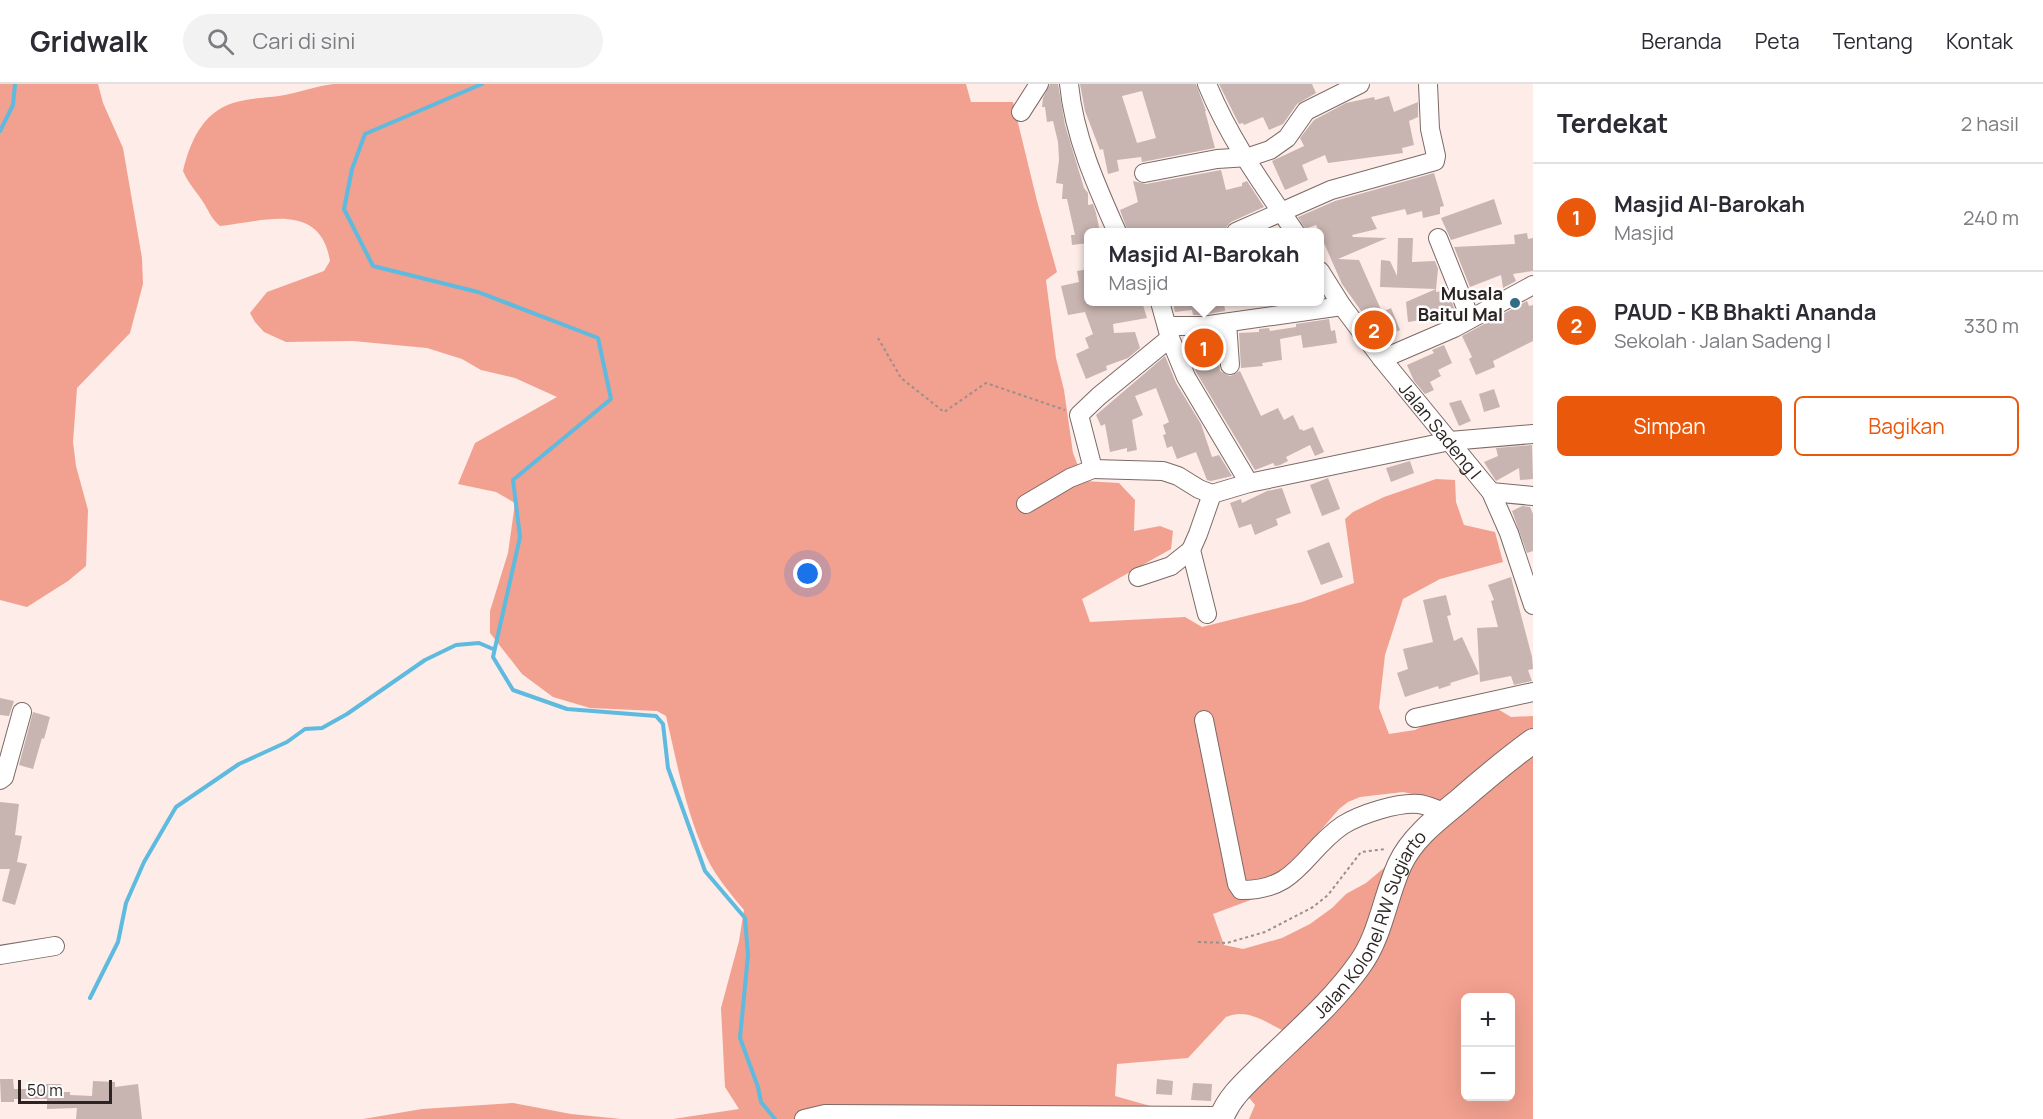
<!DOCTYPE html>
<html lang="id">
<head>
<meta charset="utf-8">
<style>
  body { margin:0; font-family:Manrope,sans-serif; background:#f2f2f3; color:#2b2b33 }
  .controls { position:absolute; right:18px; bottom:18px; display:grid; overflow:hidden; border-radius:9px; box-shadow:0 6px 24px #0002 }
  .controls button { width:54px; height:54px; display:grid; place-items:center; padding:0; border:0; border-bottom:2px solid #e1e1e2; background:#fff; color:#2b2b33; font:30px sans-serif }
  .scale { position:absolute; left:18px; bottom:15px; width:94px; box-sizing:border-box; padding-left:6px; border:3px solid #2b2422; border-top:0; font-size:16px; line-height:21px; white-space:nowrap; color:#2b2422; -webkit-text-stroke:4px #fdfdfd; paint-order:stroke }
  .you { position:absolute; left:808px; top:490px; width:21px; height:21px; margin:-15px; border:4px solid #fff; border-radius:50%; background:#1a73e8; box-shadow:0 0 0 9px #1a73e833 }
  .badge { display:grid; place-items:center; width:39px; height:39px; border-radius:50%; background:#ea580c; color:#fff; font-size:20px; font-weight:700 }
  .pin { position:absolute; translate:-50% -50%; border:3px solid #fff; box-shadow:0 2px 6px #0006 }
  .popup { position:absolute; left:1084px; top:144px; width:240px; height:78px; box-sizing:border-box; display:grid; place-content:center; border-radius:9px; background:#fff; filter:drop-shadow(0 2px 4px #0005); font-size:20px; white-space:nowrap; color:#7c7c81 }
  .popup b { font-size:22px; color:#2b2b33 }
  .popup::after { content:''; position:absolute; left:50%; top:100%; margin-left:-12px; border:12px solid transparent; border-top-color:#fff }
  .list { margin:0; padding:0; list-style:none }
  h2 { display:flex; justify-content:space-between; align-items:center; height:78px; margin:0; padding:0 24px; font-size:26px }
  h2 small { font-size:20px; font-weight:400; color:#7c7c81 }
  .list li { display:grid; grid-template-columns:39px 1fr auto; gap:18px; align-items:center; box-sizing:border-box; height:108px; padding:0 24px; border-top:2px solid #e1e1e2 }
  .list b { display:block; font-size:22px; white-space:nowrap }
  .list p { margin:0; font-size:20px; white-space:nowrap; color:#7c7c81 }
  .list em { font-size:20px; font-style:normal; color:#7c7c81 }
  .actions { display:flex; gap:12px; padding:18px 24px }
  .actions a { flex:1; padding:14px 0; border:2px solid #ea580c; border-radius:9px; text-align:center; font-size:21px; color:#ea580c }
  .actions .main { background:#ea580c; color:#fff }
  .icon { flex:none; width:33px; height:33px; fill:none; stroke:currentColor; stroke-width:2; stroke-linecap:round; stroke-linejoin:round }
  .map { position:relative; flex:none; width:1533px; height:1035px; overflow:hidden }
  header { display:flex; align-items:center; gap:36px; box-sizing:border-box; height:84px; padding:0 30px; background:#fff; border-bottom:2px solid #e1e1e2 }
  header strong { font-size:28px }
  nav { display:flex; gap:33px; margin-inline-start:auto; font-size:21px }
  .search { width:420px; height:54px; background:#f2f2f3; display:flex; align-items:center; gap:15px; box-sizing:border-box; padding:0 21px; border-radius:33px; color:#7c7c81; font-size:22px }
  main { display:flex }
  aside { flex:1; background:#fff }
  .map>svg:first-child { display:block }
  .forest { fill:#f2a08f; fill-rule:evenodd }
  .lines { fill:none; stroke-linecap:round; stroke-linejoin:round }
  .stream { stroke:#5ebadf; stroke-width:4 }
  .building { fill:#c8b4b0; fill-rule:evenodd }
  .minor-casing { stroke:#7b6a66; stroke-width:20 }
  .major-casing { stroke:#7b6a66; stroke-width:26 }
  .path { stroke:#9b8f8c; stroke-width:2; stroke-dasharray:3 3; stroke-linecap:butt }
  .minor { stroke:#fff; stroke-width:18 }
  .major { stroke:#fff; stroke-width:24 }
  .poi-dot { fill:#316c84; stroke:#fdfdfd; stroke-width:2 }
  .labels { text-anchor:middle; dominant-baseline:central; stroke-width:5; stroke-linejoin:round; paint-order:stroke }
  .poi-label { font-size:18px; font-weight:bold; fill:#2b2422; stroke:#fdfdfd; text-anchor:end }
  .street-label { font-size:18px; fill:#2b2422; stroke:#fdfdfd }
</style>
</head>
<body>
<header>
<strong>Gridwalk</strong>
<div class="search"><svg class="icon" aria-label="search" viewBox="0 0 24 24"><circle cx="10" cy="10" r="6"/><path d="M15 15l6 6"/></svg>Cari di sini</div>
<nav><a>Beranda</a><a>Peta</a><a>Tentang</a><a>Kontak</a></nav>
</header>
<main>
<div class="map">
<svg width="1533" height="1035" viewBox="0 0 1533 1035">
  <rect width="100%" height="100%" fill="#fdece8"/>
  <path class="forest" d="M 0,0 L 98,0 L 103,19 L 123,64 L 142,174 L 143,200 L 130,249 L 77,304 L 73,358 L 76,382 L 88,426 L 86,482 L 68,497 L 27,523 L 0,516 Z
    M 334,0 L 966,0 L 971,18 L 1013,18 L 1037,117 L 1057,188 L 1046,196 L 1056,274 L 1064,306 L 1073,369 L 1084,397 L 1119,399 L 1135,416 L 1134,447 L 1160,442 L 1173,447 L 1171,465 L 1082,515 L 1090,538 L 1185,533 L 1202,543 L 1302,518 L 1354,499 L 1345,435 L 1353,428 L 1384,413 L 1436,395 L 1455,396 L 1456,418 L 1464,441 L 1495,448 L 1503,478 L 1440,495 L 1403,515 L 1385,571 L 1379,624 L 1389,650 L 1415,646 L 1440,633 L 1496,624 L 1511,633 L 1533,632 L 1533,1035 L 1249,1035 L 1255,1021 L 1236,998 L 1282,946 C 1264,937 1246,924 1226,933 L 1188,974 L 1117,980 L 1115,1012 L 1168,1027 L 1173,1035 L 673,1035 L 739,1025 L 725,1003 L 721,924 L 739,857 L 744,826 C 730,809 716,793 707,774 C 686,729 677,679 666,632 L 657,627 L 590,624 L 553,613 L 522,590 L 490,549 L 490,527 L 508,469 L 515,419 L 496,408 L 458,400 L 475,359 L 557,313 L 515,294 L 481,286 L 462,275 L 427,264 L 353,257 L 286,258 L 264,248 L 255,238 L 250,229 L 267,208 L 324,187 L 330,177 C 320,116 262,138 220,142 C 212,135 210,130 205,121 C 198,109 189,101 183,87 C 190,58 202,29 233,19 C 248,14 264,14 279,12 C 298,9 315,2 334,0 ZM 1403,708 L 1444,717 L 1414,745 L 1385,783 L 1366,799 L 1346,810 L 1332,824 L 1310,840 L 1282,854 L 1243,865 L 1224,861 L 1213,830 L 1272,808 L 1296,775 L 1339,725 L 1348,718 L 1360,713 ZM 1466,914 L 1510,914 L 1510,1012 L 1466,1012 Z
    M 513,1019 L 571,1030 L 621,1035 L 363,1035 L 422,1025 Z"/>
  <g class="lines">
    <path class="stream" d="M 482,0 L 365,50 L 352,85 L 344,125 L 373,182 L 478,208 L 598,254 L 611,315 L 513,396 L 520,453 L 493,573 L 513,606 L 567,625 L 656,632 L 663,640 L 668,684 L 705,787 L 745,834 L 748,871 L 740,954 L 758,1003 L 761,1018 L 775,1035
      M 0,47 L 13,21 L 15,0
      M 90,914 L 118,858 L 126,819 L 144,778 L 176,723 L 239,680 L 287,658 L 305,645 L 322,644 L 347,630 L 425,576 L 456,561 L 479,559 L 493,565"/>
  </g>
  <path class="building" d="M 1050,0 L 1058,0 L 1065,41 L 1084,104 L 1088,109 L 1088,121 L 1093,120 L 1096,129 L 1100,148 L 1089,148 L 1089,159 L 1072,161 L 1071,151 L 1075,151 L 1067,115 L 1062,115 L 1063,100 L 1056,99 L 1059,76 L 1058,58 L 1053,37 L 1047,38 L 1045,23 L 1042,23 L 1043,14 Z
    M 1080,0 L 1196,0 L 1206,27 L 1205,27 L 1215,64 L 1142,78 L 1141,73 L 1117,76 L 1119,87 L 1108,90 L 1103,65 L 1100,66 L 1085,27 ZM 1142,7 L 1156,54 L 1137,59 L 1122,12 Z
    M 1219,0 L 1312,0 L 1316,9 L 1297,20 L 1283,40 L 1269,46 L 1263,33 L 1244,41 L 1243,39 L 1239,40 Z
    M 1389,12 L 1394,28 L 1418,18 L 1418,33 L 1409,37 L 1414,61 L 1402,64 L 1403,69 L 1328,79 L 1325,71 L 1302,81 L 1308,96 L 1285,106 L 1272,77 L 1304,62 L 1300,54 L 1314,36 L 1346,19 L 1374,13 L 1375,16 Z
    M 1221,86 L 1226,106 L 1242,102 L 1242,99 L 1247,97 L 1264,123 L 1231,138 L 1227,142 L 1225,148 L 1128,148 L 1120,126 L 1138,118 L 1133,97 L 1146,100 Z
    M 1434,89 L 1444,122 L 1440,123 L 1440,130 L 1423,134 L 1422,127 L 1407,131 L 1405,125 L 1371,133 L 1377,145 L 1352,151 L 1353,153 L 1387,154 L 1338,175 L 1359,176 L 1382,228 L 1391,224 L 1400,246 L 1381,255 L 1342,200 L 1316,141 L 1305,145 L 1298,133 L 1335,117 Z
    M 1494,115 L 1502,140 L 1451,156 L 1441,134 Z
    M 1527,149 L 1528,155 L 1533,154 L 1533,187 L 1513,190 L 1516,197 L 1503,204 L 1501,191 L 1470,203 L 1454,163 L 1515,160 L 1514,151 Z
    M 1398,154 L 1413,154 L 1412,178 L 1435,177 L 1438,185 L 1436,205 L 1380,203 L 1381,176 L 1390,177 L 1397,192 Z
    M 1089,185 L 1089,218 L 1142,218 L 1147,234 L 1113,240 L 1114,249 L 1135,248 L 1140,264 L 1128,274 L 1106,282 L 1107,286 L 1086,295 L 1076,270 L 1089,264 L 1085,254 L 1093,250 L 1085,228 L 1068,231 L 1061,202 L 1079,198 L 1077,187 Z
    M 1436,205 L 1436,208 L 1447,206 L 1455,226 L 1452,227 L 1453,231 L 1408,238 L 1406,218 Z
    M 1527,217 L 1529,222 L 1533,221 L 1533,257 L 1493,277 L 1495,283 L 1476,291 L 1469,275 L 1472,273 L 1462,252 Z
    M 1173,218 L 1224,218 L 1225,227 L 1201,231 L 1193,231 L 1192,226 L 1175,228 Z
    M 1329,235 L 1331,247 L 1335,246 L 1337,259 L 1303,264 L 1301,251 L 1280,255 L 1282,276 L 1262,279 L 1263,282 L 1241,284 L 1239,249 L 1259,248 L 1259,245 L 1269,244 L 1270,247 L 1296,243 L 1296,240 Z
    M 1217,251 L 1220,287 L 1230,292 L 1240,287 L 1261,332 L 1278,324 L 1284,336 L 1293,331 L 1300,346 L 1302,345 L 1303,347 L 1313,343 L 1324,368 L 1315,372 L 1310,361 L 1286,373 L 1288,377 L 1280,381 L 1275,382 L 1273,379 L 1255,386 L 1196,288 L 1184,257 L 1193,253 Z
    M 1444,261 L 1452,279 L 1438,286 L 1441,292 L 1430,298 L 1434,306 L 1425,310 L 1414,297 L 1407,281 L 1434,269 L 1432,266 Z
    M 1165,272 L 1176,299 L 1201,340 L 1212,373 L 1219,371 L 1232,392 L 1211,397 L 1207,396 L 1196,368 L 1177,375 L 1172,362 L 1167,364 L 1163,351 L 1166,350 L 1163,341 L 1169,338 L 1156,304 L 1135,312 L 1143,331 L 1132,336 L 1137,366 L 1127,368 L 1127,364 L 1110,368 L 1105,340 L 1101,342 L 1096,331 Z
    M 1494,305 L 1500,323 L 1484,328 L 1479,310 Z
    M 1461,316 L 1471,337 L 1459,342 L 1449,319 Z
    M 1532,361 L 1533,395 L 1520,396 L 1519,384 L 1496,397 L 1484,378 L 1498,372 L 1496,364 Z
    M 1410,377 L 1414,389 L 1391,398 L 1386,384 Z
    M 1328,394 L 1340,425 L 1322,432 L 1310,401 Z
    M 1282,404 L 1291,429 L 1276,435 L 1278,441 L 1255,451 L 1251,440 L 1239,444 L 1230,419 L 1241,415 L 1242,419 L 1267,407 Z
    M 1522,422 L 1530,423 L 1533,430 L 1533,467 L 1527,469 L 1512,427 Z
    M 1329,458 L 1343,493 L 1321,501 L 1307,467 Z
    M 1511,493 L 1532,573 L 1533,585 L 1528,586 L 1532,597 L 1514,601 L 1511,592 L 1480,598 L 1477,544 L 1498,543 L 1491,517 L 1494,516 L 1488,501 Z
    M 1446,511 L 1451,531 L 1447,532 L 1454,557 L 1462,553 L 1479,590 L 1450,599 L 1451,601 L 1439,605 L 1438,602 L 1405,613 L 1397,589 L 1408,585 L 1403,565 L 1433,558 L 1423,516 Z
    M 0,614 L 14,617 L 9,632 L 0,631 Z
    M 33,628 L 50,633 L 44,655 L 42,654 L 33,685 L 19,681 Z
    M 0,718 L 19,720 L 15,751 L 22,752 L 17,778 L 27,780 L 15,821 L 2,817 L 10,785 L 0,785 Z
    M 0,995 L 13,995 L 14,1005 L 46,1005 L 46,1000 L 61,1000 L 62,1008 L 70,1008 L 70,1011 L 92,1012 L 93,997 L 115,998 L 115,1003 L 138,1000 L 142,1035 L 76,1035 L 77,1024 L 47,1025 L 47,1015 L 14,1015 L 14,1018 L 1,1018 Z
    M 1157,995 L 1173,997 L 1172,1011 L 1156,1010 Z
    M 1193,999 L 1212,1000 L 1211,1017 L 1191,1016 Z"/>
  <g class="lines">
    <defs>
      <g id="minor">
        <path d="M 1069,0 C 1074,52 1096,101 1117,148"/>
        <path d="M 1207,0 C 1230,56 1261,98 1295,148"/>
        <path d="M 1021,28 L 1039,0"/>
        <path d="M 1144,89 L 1217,75 L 1249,73 L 1270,66 L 1287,54 L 1306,27 L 1360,0"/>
        <path d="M 1236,148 L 1331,106 L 1435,77 L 1436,72 L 1430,45 L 1428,0"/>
        <path d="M 1438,154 L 1470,234"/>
        <path id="s1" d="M 1320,187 L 1342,222 L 1382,275 L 1491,408 L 1509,449 L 1533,521"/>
        <path d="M 1160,218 L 1170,254 L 1186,293 L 1249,399"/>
        <path d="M 1227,239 L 1230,281"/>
        <path d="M 1167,242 L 1202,242 L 1342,222"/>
        <path d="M 1382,275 L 1454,244 L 1533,201"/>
        <path d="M 1093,385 L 1163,387 L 1178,392 L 1199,405 L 1212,410 L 1249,399 L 1450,357 L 1533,350"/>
        <path d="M 1491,408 L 1533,412"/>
        <path d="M 1026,420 L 1070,394 L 1093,385 L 1079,331 L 1099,312 L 1170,254"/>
        <path d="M 1138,493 L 1171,482 L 1191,466"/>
        <path d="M 1207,530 L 1191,466 L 1198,450 L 1212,410"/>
        <path d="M 1415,634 L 1533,608"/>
        <path d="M 1204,636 L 1237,800 L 1241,806 C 1298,807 1304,767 1343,741 C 1361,730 1398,718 1419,720 C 1427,721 1437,726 1445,728"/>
        <path d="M 0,696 L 4,693 L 22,628"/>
        <path d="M 0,871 L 55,862"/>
        <path d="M 804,1035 L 825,1030 L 1222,1032"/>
      </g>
      <g id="major">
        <path id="s2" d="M 1221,1035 C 1229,1012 1249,996 1266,979 C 1298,948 1334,917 1360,880 C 1381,851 1385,812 1400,780 C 1412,754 1437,735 1459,717 C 1483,696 1507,676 1533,657"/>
      </g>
    </defs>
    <use href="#minor" class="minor-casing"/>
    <use href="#major" class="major-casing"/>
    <path class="path" d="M 878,254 L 901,294 L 944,328 L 986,299 L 1065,326
      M 1198,858 L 1227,859 L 1265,848 L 1313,823 L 1328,811 L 1361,768 L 1386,765"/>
    <use href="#minor" class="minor"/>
    <use href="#major" class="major"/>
  </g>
  <circle class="poi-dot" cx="1515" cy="219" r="6"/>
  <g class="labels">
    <g class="poi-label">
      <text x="1503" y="209">Musala<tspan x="1503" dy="21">Baitul Mal</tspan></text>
    </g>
    <g class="street-label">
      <text stroke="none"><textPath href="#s1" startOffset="200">Jalan Sadeng I</textPath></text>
      <text stroke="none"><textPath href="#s2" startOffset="249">Jalan Kolonel RW Sugiarto</textPath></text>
    </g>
  </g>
</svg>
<div class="controls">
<button>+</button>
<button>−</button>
</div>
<div class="scale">50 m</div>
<div class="you"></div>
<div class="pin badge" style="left:1204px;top:264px">1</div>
<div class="popup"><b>Masjid Al-Barokah</b>Masjid</div>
<div class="pin badge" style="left:1374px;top:246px">2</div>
</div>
<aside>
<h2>Terdekat<small>2 hasil</small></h2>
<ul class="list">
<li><span class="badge">1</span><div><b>Masjid Al-Barokah</b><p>Masjid</p></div><em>240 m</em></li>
<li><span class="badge">2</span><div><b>PAUD - KB Bhakti Ananda</b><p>Sekolah · Jalan Sadeng I</p></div><em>330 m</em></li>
</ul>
<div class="actions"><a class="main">Simpan</a><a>Bagikan</a></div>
</aside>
</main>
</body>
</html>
